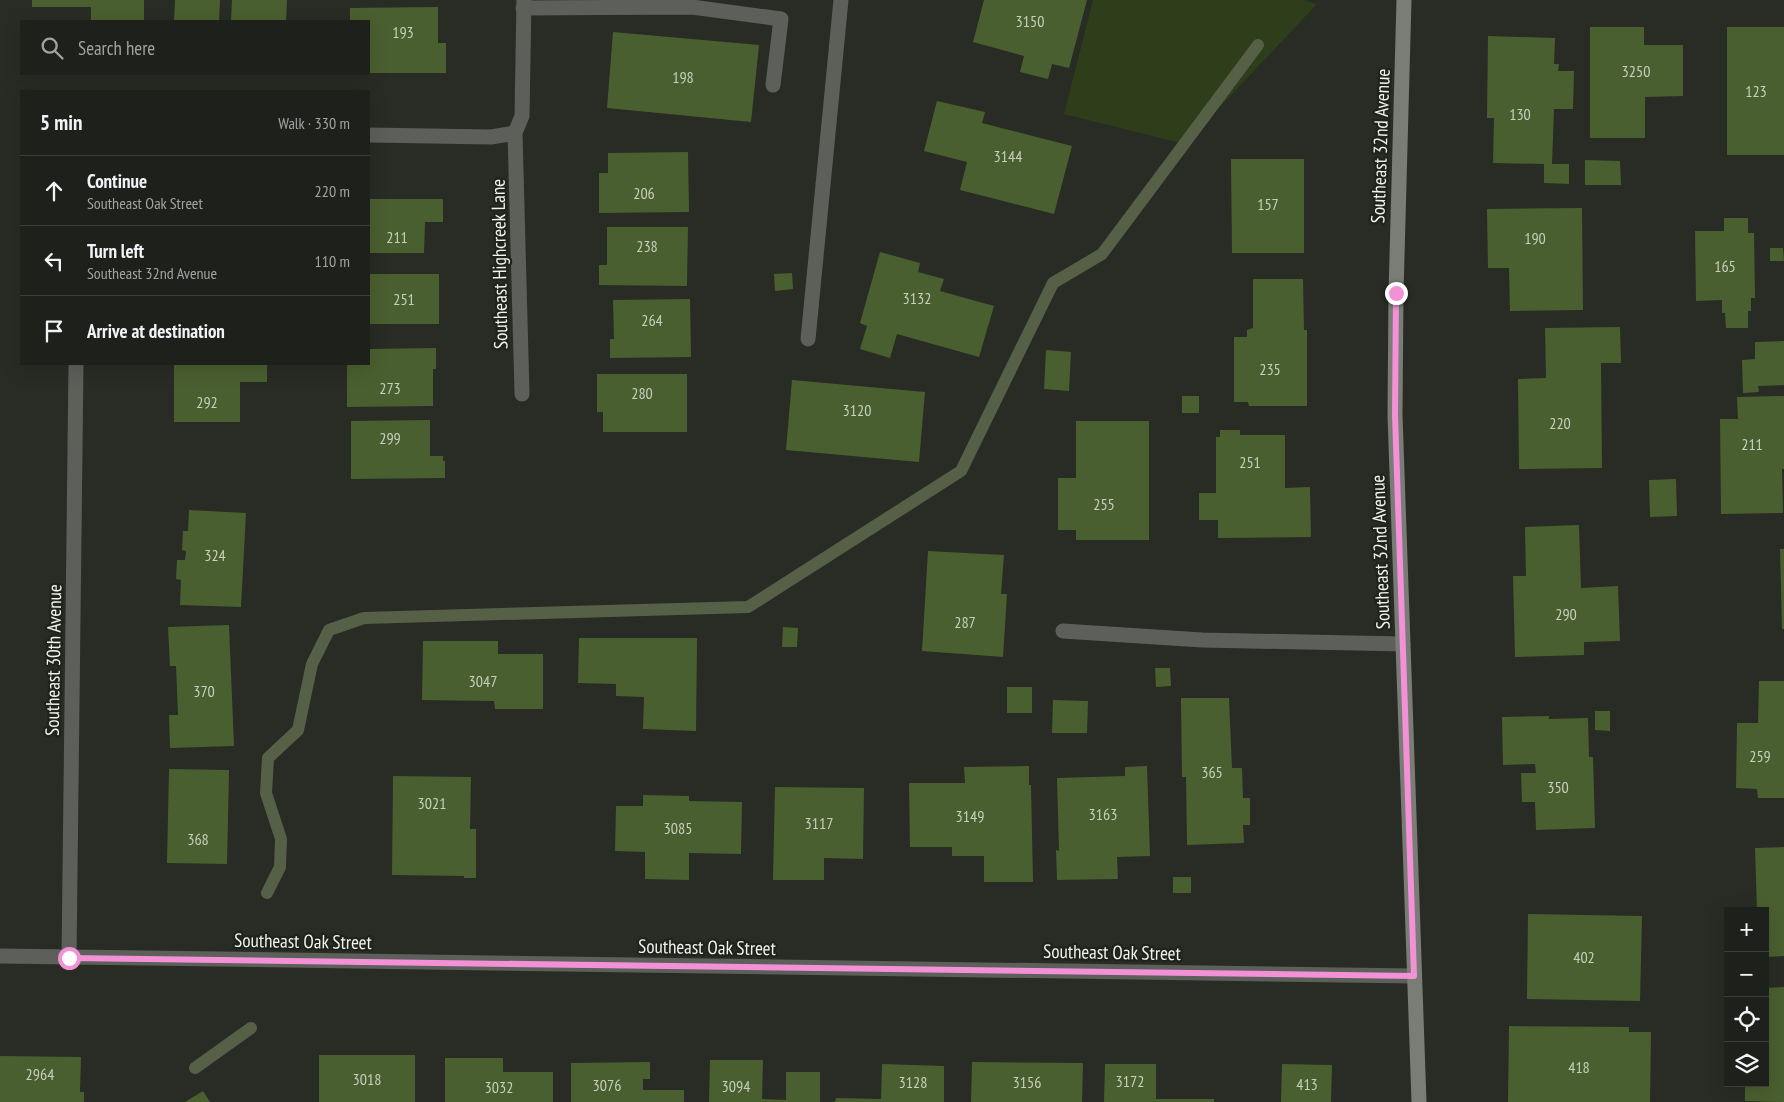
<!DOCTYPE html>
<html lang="en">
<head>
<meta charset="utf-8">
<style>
  body { margin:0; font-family:"PT Sans Narrow",sans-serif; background:#2b2e28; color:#f1f3f6 }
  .controls { position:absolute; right:15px; bottom:15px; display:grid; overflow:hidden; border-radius:0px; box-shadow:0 5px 20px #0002 }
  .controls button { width:45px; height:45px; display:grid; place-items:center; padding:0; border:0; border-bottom:1px solid #3c3e3a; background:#1e211b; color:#f1f3f6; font:25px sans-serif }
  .stop { position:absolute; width:15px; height:15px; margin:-11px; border:4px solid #f391d6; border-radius:50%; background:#fff }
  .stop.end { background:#f391d6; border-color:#fff; box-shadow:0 1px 5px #0008 }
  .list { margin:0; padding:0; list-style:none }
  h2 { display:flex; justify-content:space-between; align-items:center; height:65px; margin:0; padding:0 20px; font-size:21px }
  h2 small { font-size:16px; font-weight:400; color:#a1a3a3 }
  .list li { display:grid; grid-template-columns:32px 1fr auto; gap:15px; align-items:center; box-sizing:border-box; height:70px; padding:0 20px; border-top:1px solid #3c3e3a }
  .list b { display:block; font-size:19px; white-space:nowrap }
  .list p { margin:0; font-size:16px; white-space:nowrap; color:#a1a3a3 }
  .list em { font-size:16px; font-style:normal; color:#a1a3a3 }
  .icon { flex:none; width:28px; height:28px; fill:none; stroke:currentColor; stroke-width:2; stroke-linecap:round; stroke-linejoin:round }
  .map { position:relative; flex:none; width:1784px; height:1102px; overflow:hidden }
  .search { position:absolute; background:#1e211b; box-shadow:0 5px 20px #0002; left:20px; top:20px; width:350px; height:55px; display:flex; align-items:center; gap:12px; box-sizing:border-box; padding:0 18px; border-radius:0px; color:#a1a3a3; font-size:19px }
  .panel { position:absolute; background:#1e211b; box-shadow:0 5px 20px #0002; left:20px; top:90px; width:350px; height:275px; border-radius:0px }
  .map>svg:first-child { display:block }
  .green { fill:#2e3e1a }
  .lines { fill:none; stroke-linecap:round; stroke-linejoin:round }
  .stream { stroke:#566047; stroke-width:12 }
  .building { fill:#4a5f2f }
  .lane { stroke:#5d5f5b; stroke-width:15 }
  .street { stroke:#5d5f5b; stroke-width:15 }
  .secondary { stroke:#797d76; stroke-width:15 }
  .route { stroke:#f391d6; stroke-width:6 }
  .labels { text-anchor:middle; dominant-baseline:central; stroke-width:4.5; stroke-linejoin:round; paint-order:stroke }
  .number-label { font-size:16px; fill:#c7cfbe }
  .street-label { font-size:19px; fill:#f1f4ee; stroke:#1f231a }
</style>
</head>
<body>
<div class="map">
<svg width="1784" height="1102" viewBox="0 0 1784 1102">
  <rect width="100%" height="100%" fill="#282c24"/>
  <path class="green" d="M 1093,0 L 1303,0 L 1317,4 L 1185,144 L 1064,114 Z"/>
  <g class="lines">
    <path class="stream" d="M 267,893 L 280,867 L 281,839 L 266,793 L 268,758 L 298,730 L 312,664 L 329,630 L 364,618 L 748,607 L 961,471 L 1053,283 L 1102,254 L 1258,45
      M 195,1068 L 251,1028"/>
  </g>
  <path class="building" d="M 32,0 L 144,0 L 144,21 L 91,21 L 91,7 L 32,7 Z
    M 175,0 L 220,0 L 219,21 L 174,21 Z
    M 232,0 L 287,0 L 286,21 L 231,21 Z
    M 984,0 L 1087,0 L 1069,68 L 1052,64 L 1048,79 L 1020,72 L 1024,56 L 973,42 Z
    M 438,7 L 438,43 L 446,43 L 446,73 L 369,73 L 369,21 L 350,21 L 350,8 Z
    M 1590,27 L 1644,27 L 1644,45 L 1683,45 L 1683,96 L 1645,97 L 1645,138 L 1590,138 Z
    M 1727,27 L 1784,27 L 1784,155 L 1727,155 Z
    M 613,32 L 759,45 L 751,122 L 607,108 Z
    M 1488,36 L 1555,38 L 1554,64 L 1559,64 L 1558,71 L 1574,71 L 1573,109 L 1554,109 L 1552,164 L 1569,164 L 1569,184 L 1544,183 L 1544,164 L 1493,163 L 1494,118 L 1487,118 Z
    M 937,101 L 985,112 L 982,123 L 1072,146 L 1054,214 L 960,190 L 967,162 L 924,151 Z
    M 688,152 L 689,212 L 599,213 L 599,173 L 608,173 L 608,153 Z
    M 1231,159 L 1304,159 L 1304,253 L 1232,253 Z
    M 1585,160 L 1620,161 L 1621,185 L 1585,185 Z
    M 369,199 L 443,199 L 443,222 L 425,222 L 424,253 L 369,253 Z
    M 1582,208 L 1583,310 L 1510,311 L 1509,268 L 1488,268 L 1487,209 Z
    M 1724,218 L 1748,218 L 1748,233 L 1754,233 L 1755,298 L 1751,298 L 1751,311 L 1748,311 L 1748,328 L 1726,328 L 1725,313 L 1722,313 L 1722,300 L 1696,301 L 1695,231 L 1724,231 Z
    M 607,227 L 688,227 L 687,286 L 599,285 L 599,265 L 607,265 Z
    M 1770,248 L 1783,248 L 1784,261 L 1770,261 Z
    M 880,252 L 920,263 L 918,272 L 944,279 L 940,291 L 994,306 L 979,357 L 897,334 L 890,358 L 860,349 L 867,326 L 860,323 Z
    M 792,273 L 793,289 L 775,291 L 774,274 Z
    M 369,274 L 439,274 L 439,324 L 369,324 Z
    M 1253,279 L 1303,279 L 1304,330 L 1307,330 L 1307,406 L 1249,406 L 1248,402 L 1234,402 L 1234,337 L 1247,337 L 1247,330 L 1253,328 Z
    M 690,299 L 691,357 L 610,358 L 610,339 L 614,339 L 613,300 Z
    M 1620,327 L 1621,363 L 1601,363 L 1602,468 L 1519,469 L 1518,379 L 1546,378 L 1545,328 Z
    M 1784,341 L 1784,385 L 1758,386 L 1759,392 L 1743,393 L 1742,360 L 1755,359 L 1755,342 Z
    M 436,348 L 436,369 L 433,369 L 433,406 L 347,407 L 347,364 L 369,364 L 369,349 Z
    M 1046,350 L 1071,352 L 1069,391 L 1044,389 Z
    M 174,364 L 267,364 L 267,382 L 240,382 L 240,422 L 174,422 Z
    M 597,374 L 687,374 L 687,432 L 603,432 L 603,412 L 597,412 Z
    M 792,380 L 925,392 L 919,462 L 786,450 Z
    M 1182,396 L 1199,396 L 1199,413 L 1182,413 Z
    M 1784,396 L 1784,469 L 1782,469 L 1783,513 L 1721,514 L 1720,419 L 1738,419 L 1737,397 Z
    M 430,420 L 430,456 L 443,456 L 443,461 L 445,461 L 445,478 L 351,479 L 351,421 Z
    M 1076,421 L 1149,421 L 1149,540 L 1076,540 L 1076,530 L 1058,530 L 1058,478 L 1076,478 Z
    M 1220,430 L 1240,430 L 1240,435 L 1285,435 L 1285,488 L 1310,487 L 1311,537 L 1218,538 L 1218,520 L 1199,520 L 1199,493 L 1216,493 L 1216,437 L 1220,437 Z
    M 1676,479 L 1677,516 L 1650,517 L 1649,480 Z
    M 189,510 L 246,513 L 241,607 L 180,605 L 181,580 L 176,579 L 177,560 L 185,560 L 186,551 L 182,550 L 183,531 L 188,531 Z
    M 1579,525 L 1581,588 L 1618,586 L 1620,641 L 1584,642 L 1584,655 L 1515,657 L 1513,576 L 1526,576 L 1525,527 Z
    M 1780,549 L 1784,549 L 1784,629 L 1782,629 Z
    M 928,551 L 1004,555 L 1001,594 L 1007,594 L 1003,657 L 922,651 Z
    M 229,625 L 234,746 L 170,748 L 169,715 L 178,715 L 176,666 L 170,666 L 168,627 Z
    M 783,627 L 798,628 L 797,647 L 782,647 Z
    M 579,638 L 697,638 L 696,731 L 643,729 L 644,697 L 616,696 L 616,684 L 578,683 Z
    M 423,641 L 498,641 L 498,654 L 543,654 L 543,709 L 495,709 L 494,701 L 422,700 Z
    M 1155,668 L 1170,668 L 1171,686 L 1156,687 Z
    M 1759,681 L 1784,681 L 1784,798 L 1758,798 L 1757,789 L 1736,788 L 1737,723 L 1758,723 Z
    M 1007,687 L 1032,687 L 1032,713 L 1007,713 Z
    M 1181,698 L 1229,698 L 1232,768 L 1242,768 L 1243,798 L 1250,798 L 1250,825 L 1243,825 L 1244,843 L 1187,845 L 1186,777 L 1182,777 Z
    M 1053,700 L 1088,701 L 1087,733 L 1052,733 Z
    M 1595,711 L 1610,711 L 1610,731 L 1595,730 Z
    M 1549,716 L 1549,719 L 1588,718 L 1589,757 L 1593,757 L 1595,828 L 1536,830 L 1535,802 L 1522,802 L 1521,773 L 1536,773 L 1535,764 L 1503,765 L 1502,717 Z
    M 1029,766 L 1029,785 L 1031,785 L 1033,882 L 984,882 L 984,856 L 952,856 L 952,847 L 910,847 L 909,783 L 965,783 L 964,767 Z
    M 1147,766 L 1150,856 L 1117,857 L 1118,879 L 1057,880 L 1056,850 L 1059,851 L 1057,778 L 1125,776 L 1125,767 Z
    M 169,769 L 229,770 L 227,864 L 167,863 Z
    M 393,776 L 471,777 L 470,829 L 476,829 L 476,878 L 464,878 L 464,876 L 392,875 Z
    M 775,787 L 864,788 L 863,859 L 824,858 L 824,880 L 773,880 Z
    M 643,795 L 689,796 L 689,801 L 742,802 L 741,854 L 689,853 L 689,880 L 645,879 L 645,852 L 615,851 L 616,806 L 643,806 Z
    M 1784,847 L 1784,956 L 1765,957 L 1765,911 L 1757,911 L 1755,848 Z
    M 1173,877 L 1191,877 L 1191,893 L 1173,893 Z
    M 1528,914 L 1642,916 L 1640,1001 L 1527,999 Z
    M 1784,987 L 1784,1102 L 1745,1101 L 1745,1083 L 1765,1083 L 1765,988 Z
    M 1509,1026 L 1629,1027 L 1629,1032 L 1651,1032 L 1650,1102 L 1508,1102 Z
    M 319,1055 L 415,1055 L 415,1102 L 319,1102 Z
    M 0,1056 L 81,1057 L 80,1092 L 84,1092 L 84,1102 L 0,1102 Z
    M 445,1058 L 503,1058 L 503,1072 L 553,1072 L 553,1102 L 445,1102 Z
    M 710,1060 L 763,1060 L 762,1099 L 786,1100 L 786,1072 L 820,1072 L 820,1102 L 709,1102 Z
    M 650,1062 L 650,1079 L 643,1079 L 643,1090 L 684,1090 L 684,1102 L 571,1102 L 571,1063 Z
    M 972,1062 L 1083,1063 L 1082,1102 L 971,1102 Z
    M 882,1064 L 944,1066 L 944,1102 L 835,1102 L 836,1098 L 881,1099 Z
    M 1105,1064 L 1156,1064 L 1156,1099 L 1214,1099 L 1214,1102 L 1104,1102 Z
    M 1282,1064 L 1332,1065 L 1331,1102 L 1281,1102 Z
    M 203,1091 L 210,1102 L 185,1102 Z"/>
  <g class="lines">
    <path class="lane" d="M 523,8 L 692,7 L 781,19 L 773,85
      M 808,339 L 841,0
      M 1063,631 L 1202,640 L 1403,644"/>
    <path class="street" d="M 515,133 L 522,394
      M 369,135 L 491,137 L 515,133 L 522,116 L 524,0
      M 0,956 L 1414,976
      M 69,958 L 76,364"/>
    <path class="secondary" d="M 1404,0 L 1396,293 L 1395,415 L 1419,1102"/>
  </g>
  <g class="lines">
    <path class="route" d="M 69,958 L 1414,976 L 1395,415 L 1396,293"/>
  </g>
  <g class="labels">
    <g class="number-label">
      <text x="1030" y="21">3150</text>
      <text x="403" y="32">193</text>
      <text x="1636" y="71">3250</text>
      <text x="683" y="77">198</text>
      <text x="1756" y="91">123</text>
      <text x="1520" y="114">130</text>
      <text x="1008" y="156">3144</text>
      <text x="644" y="193">206</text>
      <text x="1268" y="204">157</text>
      <text x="397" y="237">211</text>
      <text x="1535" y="238">190</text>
      <text x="647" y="246">238</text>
      <text x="1725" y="266">165</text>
      <text x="917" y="298">3132</text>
      <text x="404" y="299">251</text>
      <text x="652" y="320">264</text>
      <text x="1270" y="369">235</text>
      <text x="390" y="388">273</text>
      <text x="642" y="393">280</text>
      <text x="207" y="402">292</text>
      <text x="857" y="410">3120</text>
      <text x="1560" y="423">220</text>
      <text x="390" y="438">299</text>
      <text x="1752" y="444">211</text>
      <text x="1250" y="462">251</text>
      <text x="1104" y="504">255</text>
      <text x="215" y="555">324</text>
      <text x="1566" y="614">290</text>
      <text x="965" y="622">287</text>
      <text x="483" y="681">3047</text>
      <text x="204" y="691">370</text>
      <text x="1760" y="756">259</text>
      <text x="1212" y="772">365</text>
      <text x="1558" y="787">350</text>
      <text x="432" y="803">3021</text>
      <text x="1103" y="814">3163</text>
      <text x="970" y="816">3149</text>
      <text x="819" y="823">3117</text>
      <text x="678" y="828">3085</text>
      <text x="198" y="839">368</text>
      <text x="1584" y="957">402</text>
      <text x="1579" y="1067">418</text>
      <text x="40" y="1074">2964</text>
      <text x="367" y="1079">3018</text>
      <text x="1130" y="1081">3172</text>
      <text x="913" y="1082">3128</text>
      <text x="1027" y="1082">3156</text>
      <text x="1307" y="1084">413</text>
      <text x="607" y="1085">3076</text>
      <text x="736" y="1086">3094</text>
      <text x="499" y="1087">3032</text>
    </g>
    <g class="street-label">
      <text transform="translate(1380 146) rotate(-88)">Southeast 32nd Avenue</text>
      <text transform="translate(499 264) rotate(-91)">Southeast Highcreek Lane</text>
      <text transform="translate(1380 552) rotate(-92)">Southeast 32nd Avenue</text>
      <text transform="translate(53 660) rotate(-89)">Southeast 30th Avenue</text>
      <text transform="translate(303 941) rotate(1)">Southeast Oak Street</text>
      <text transform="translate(707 947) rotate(1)">Southeast Oak Street</text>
      <text transform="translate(1112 952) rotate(1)">Southeast Oak Street</text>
    </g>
  </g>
</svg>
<div class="controls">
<button>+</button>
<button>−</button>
<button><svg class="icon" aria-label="locate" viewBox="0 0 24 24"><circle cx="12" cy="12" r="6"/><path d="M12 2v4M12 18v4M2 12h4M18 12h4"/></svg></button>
<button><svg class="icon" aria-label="layers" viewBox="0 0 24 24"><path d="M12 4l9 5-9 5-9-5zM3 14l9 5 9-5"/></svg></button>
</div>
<div class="stop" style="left:69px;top:958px"></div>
<div class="stop end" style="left:1396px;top:293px"></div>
<div class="search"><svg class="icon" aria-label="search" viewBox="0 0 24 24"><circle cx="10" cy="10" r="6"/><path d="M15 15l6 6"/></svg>Search here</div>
<section class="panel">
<h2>5 min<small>Walk · 330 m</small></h2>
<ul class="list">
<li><svg class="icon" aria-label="ahead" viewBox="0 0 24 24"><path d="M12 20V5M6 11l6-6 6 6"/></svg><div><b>Continue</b><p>Southeast Oak Street</p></div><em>220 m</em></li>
<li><svg class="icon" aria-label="left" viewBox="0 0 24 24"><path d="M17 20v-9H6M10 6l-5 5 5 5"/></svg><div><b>Turn left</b><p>Southeast 32nd Avenue</p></div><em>110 m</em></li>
<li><svg class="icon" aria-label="arrive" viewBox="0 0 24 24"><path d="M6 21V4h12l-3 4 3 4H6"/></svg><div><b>Arrive at destination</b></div></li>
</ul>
</section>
</div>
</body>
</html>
